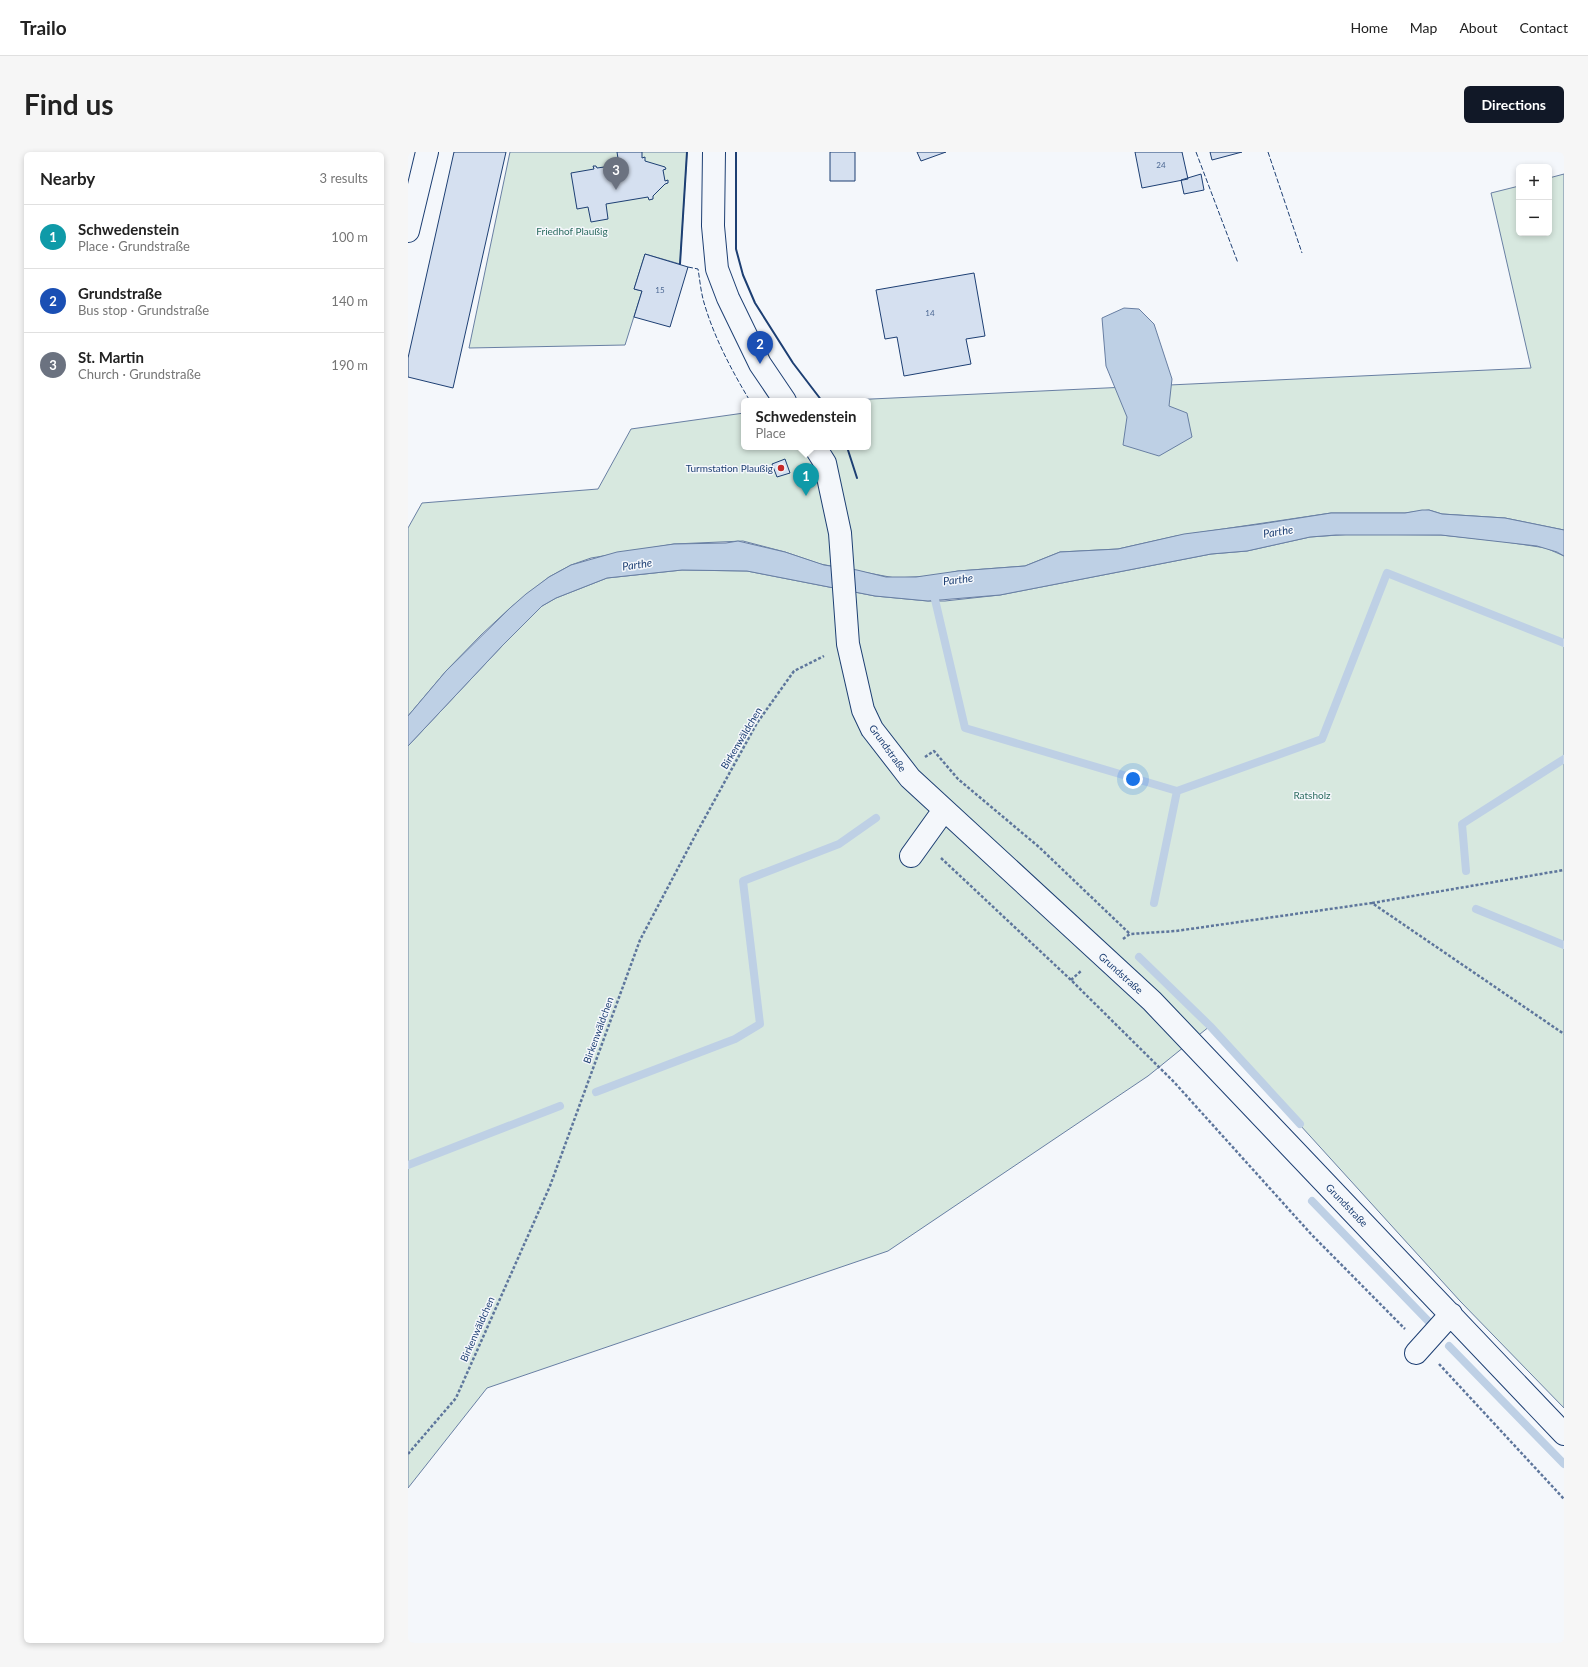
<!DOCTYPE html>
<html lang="en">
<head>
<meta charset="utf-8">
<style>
  body { margin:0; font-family:Lato,sans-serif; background:#f6f6f6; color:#222 }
  .controls { position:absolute; right:12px; top:12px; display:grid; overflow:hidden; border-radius:6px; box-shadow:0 2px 6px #0003 }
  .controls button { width:36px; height:36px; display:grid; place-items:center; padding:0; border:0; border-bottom:1px solid #e0e0e0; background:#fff; color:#222; font:20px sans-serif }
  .you { position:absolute; left:725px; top:627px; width:14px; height:14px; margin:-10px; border:3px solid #fff; border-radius:50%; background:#1a73e8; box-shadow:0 0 0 6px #1a73e833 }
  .badge { display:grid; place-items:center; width:26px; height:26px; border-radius:50%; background:#111827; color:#fff; font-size:13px; font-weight:700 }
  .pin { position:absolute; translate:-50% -33px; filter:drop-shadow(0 1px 2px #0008) }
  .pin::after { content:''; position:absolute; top:21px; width:14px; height:12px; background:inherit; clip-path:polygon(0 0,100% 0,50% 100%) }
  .popup { position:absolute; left:333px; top:246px; width:130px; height:52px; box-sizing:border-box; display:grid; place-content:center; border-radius:6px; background:#fff; filter:drop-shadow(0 1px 3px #0005); font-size:13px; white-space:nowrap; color:#767676 }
  .popup b { font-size:15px; color:#222 }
  .popup::after { content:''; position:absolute; left:50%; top:100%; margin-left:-8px; border:8px solid transparent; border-top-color:#fff }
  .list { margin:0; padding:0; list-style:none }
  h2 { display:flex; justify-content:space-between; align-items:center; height:52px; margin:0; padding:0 16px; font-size:17px }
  h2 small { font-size:13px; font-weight:400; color:#767676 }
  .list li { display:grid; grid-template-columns:26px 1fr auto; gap:12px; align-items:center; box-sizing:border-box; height:64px; padding:0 16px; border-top:1px solid #e0e0e0 }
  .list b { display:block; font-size:15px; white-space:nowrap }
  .list p { margin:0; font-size:13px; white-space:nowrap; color:#767676 }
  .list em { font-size:13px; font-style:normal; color:#767676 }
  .map { position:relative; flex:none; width:1156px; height:1491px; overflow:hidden; border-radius:6px }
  header { display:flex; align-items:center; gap:24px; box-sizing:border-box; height:56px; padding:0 20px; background:#fff; border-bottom:1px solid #e0e0e0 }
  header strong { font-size:19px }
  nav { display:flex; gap:22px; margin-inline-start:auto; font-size:14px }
  .intro { display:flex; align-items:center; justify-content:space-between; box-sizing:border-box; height:96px; padding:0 24px }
  h1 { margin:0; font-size:28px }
  .button { padding:10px 18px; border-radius:6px; background:#111827; color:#fff; font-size:14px; font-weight:700 }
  main { display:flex; gap:24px; padding:0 24px }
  aside { flex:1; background:#fff; border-radius:6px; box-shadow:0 2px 6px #0003 }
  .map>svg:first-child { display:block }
  .green { fill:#d7e8df; stroke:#687fa3 }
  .water { fill:#bed0e5; stroke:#687fa3 }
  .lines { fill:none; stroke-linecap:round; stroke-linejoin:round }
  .stream { stroke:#bed0e5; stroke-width:8 }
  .building { fill:#d5e0f0; stroke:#1d3f73 }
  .minor-casing { stroke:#1d3f73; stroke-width:24 }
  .path { stroke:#5e769c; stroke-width:2.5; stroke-dasharray:3 2; stroke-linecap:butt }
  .minor { stroke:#f4f7fb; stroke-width:22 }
  .fence { stroke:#1d3f73; stroke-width:1; stroke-dasharray:5 2; stroke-linecap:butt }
  .wall { stroke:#1d3f73; stroke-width:2 }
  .poi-dot { fill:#c62828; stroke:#f4f7fb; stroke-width:1.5 }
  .labels { text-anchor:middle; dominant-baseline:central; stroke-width:3; stroke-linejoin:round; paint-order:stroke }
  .number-label { font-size:8px; fill:#4b6792 }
  .park-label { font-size:10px; fill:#2c6c60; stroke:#f4f7fb }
  .poi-label { font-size:10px; fill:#1d3f73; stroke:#f4f7fb; text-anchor:end }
  .street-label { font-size:10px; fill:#1d3f73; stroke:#f4f7fb }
  .water-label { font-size:11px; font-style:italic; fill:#1d3f73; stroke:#f4f7fb }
</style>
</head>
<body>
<header>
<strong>Trailo</strong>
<nav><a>Home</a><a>Map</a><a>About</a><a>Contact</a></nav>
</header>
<div class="intro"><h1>Find us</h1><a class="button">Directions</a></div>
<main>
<aside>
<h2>Nearby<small>3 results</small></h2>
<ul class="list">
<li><span class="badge" style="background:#0f9aa8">1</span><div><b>Schwedenstein</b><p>Place · Grundstraße</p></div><em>100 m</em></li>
<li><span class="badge" style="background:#1a4fb4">2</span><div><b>Grundstraße</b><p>Bus stop · Grundstraße</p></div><em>140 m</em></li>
<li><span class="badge" style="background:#6b7280">3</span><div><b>St. Martin</b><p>Church · Grundstraße</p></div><em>190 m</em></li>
</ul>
</aside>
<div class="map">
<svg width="1156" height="1491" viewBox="0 0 1156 1491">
  <rect width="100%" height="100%" fill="#f4f7fb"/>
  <path class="green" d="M 102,0 L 279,0 L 272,112 L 237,102 L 226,137 L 234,139 L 217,193 L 61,196 Z
    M 1156,22 L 1156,378 L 1097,366 L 1034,362 L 1021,358 L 997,361 L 923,361 L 768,384 L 710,397 L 652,400 L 617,414 L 550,419 L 526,424 L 487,426 L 412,412 L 377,400 L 335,389 L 266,392 L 183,406 L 163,413 L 141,425 L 102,456 L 73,483 L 38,519 L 0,564 L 0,376 L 14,351 L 190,337 L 223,277 L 336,261 L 336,295 L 460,295 L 460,249 L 421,249 L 1123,216 L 1083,41 L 1111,34 L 1111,81 L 1141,81 L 1141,26 Z
    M 945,382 L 1033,383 L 1092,389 L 1138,396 L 1156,404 L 1156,1256 L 1052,1149 L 802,874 L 740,924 L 480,1099 L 79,1236 L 0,1336 L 0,594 L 94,494 L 134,454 L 148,446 L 199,426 L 274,418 L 339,419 L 467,444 L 520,449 L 537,449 L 592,443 L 803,402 L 839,399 L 902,385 Z"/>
  <path class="water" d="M 716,156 L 731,157 L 746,172 L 764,227 L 761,254 L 779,261 L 784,285 L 751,304 L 715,293 L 719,265 L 698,214 L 694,166 Z
    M 1014,358 L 1021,358 L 1034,362 L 1097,366 L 1156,378 L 1156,404 L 1149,400 L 1129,394 L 1033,383 L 928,383 L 902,385 L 839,399 L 803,402 L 592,443 L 520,449 L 467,444 L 339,419 L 274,418 L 199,426 L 148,446 L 134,454 L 94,494 L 0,594 L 0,564 L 38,519 L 102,456 L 118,442 L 141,425 L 163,413 L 209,400 L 266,392 L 318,391 L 330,389 L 377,400 L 416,413 L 449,418 L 478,425 L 508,425 L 550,419 L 617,414 L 652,400 L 710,397 L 776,382 L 853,372 L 923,361 L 997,361 Z"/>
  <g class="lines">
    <path class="stream" d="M 525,439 L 557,576 L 769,639 L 914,587 L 979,421 L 1156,491
      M 1058,719 L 1054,672 L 1156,607
      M 746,751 L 769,639
      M 1068,757 L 1156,793
      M 731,805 L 802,874 L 892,972
      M 188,940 L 327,887 L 352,872 L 335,729 L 431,692 L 468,666
      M 0,1013 L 152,954
      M 904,1049 L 1024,1173
      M 1041,1194 L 1156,1312"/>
  </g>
  <path class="building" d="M 46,0 L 98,0 L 45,236 L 0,225 L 0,206 Z
    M 209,0 L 234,0 L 234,6 L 237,5 L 237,9 L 257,15 L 258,17 L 255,18 L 257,29 L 260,28 L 260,31 L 257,32 L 245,44 L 245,47 L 241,48 L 240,45 L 198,52 L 200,67 L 183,70 L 180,55 L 169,57 L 163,21 L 186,17 L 185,14 L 188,14 L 189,16 L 211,13 Z
    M 422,0 L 447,0 L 447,29 L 422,29 Z
    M 509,0 L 538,0 L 513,9 Z
    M 727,0 L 774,0 L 780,27 L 734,36 Z
    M 802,0 L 834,0 L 804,8 Z
    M 793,22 L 796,38 L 776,42 L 773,28 Z
    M 237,102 L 280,115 L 262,175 L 226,165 L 234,139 L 226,137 Z
    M 566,121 L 577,184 L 558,187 L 563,212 L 496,224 L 489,185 L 477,187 L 468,138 Z
    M 377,307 L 382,321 L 369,325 L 364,312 Z"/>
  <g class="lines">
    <defs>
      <path id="minor" d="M 306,0 L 305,74 L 309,117 L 320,146 L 352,212 L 377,249
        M 0,79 L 19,0
        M 407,295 L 417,311 L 432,381 L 440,492 L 455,558 L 464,577 L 502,626 L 744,849 L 1156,1282
        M 503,704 L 536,658
        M 1008,1201 L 1043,1162"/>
    </defs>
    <use href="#minor" class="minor-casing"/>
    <path class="path" d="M 517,605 L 526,599 L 550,627 L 631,695 L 722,782
      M 533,706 L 663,828 L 766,930 L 903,1082 L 997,1177
      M 964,751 L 1156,718
      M 715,787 L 722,782 L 768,779 L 964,751 L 1156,882
      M 663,828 L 673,819
      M 1031,1212 L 1156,1347
      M 0,1302 L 48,1246 L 142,1034 L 232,788 L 288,682 L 349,571 L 386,519 L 416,504"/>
    <use href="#minor" class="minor"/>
    <path class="fence" d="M 788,0 L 830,111
      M 860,0 L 894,101
      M 280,115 L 290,117 C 292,129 293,142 297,154 C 307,187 324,219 342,249"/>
    <path class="wall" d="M 328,0 L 328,97 L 335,123 L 347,151 L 385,211 L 414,249
      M 272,112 L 279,0
      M 439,295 L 449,326"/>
  </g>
  <circle class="poi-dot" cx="373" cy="316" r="4"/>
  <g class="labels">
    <g class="number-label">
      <text x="753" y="13">24</text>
      <text x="252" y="138">15</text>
      <text x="522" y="161">14</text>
    </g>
    <g class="park-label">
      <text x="164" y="79">Friedhof Plaußig</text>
      <text x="904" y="643">Ratsholz</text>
    </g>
    <g class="poi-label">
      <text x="365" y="316">Turmstation Plaußig</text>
    </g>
    <g class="street-label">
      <text transform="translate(333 586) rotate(-59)">Birkenwäldchen</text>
      <text transform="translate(480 596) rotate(54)">Grundstraße</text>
      <text transform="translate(713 821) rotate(42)">Grundstraße</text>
      <text transform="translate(190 878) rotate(-70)">Birkenwäldchen</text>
      <text transform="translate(939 1053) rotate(46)">Grundstraße</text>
      <text transform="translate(69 1177) rotate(-66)">Birkenwäldchen</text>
    </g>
    <g class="water-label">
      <text transform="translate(870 379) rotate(-9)">Parthe</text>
      <text transform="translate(229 412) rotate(-8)">Parthe</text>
      <text transform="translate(550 427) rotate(-7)">Parthe</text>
    </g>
  </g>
</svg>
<div class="controls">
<button>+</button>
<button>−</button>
</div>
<div class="you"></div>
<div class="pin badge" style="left:398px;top:344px;background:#0f9aa8">1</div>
<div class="popup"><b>Schwedenstein</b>Place</div>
<div class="pin badge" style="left:352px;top:212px;background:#1a4fb4">2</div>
<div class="pin badge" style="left:208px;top:38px;background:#6b7280">3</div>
</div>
</main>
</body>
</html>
